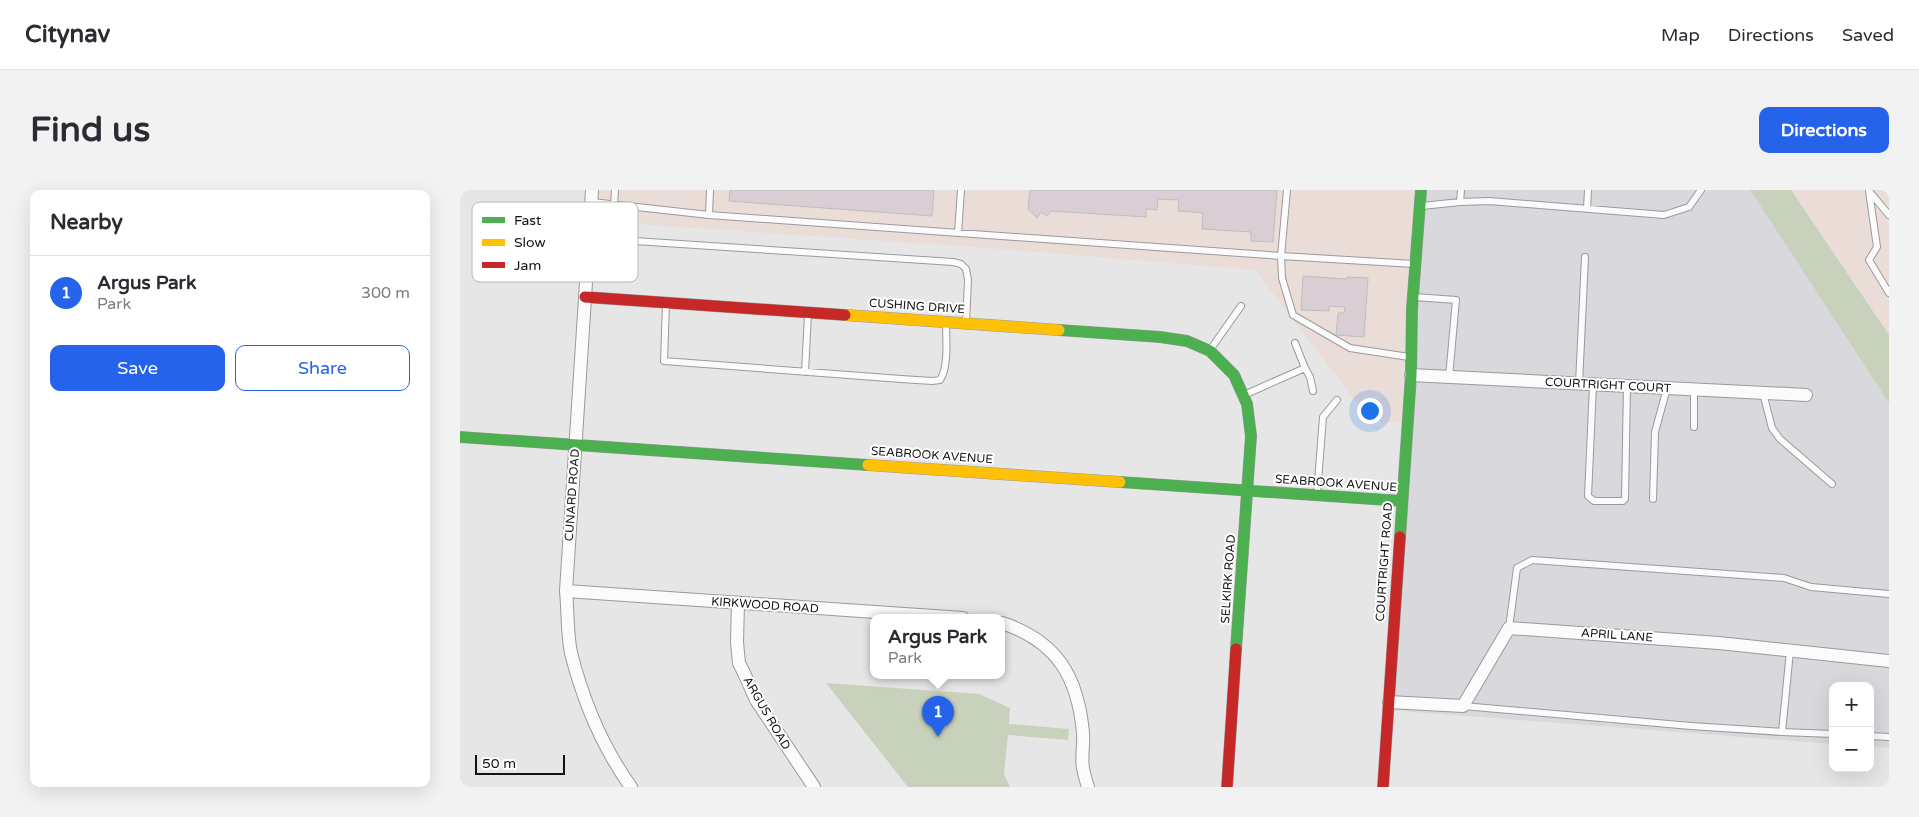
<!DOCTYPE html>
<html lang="en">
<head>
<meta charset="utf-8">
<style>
  body { margin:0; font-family:"Varela Round",sans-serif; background:#f2f2f3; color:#2b2b33 }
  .controls { position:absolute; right:15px; bottom:15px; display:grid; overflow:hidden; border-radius:10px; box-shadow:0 5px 20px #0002 }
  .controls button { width:45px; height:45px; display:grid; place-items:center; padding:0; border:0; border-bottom:1px solid #e1e1e2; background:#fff; color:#2b2b33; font:25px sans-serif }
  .scale { position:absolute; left:15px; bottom:12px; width:90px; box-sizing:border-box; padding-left:5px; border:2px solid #121212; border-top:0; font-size:14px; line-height:18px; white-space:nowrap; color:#121212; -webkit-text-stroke:4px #fff; paint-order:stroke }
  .you { position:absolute; left:909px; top:220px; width:18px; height:18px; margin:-12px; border:4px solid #fff; border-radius:50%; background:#1a73e8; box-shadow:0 0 0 8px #1a73e833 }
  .badge { display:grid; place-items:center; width:32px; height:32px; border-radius:50%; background:#2563eb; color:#fff; font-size:16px; font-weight:700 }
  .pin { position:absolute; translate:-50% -41px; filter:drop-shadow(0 1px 2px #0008) }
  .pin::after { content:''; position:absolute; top:26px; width:18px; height:15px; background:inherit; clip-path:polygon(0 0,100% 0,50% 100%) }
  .popup { position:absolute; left:410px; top:424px; width:135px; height:65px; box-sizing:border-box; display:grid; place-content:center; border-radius:10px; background:#fff; filter:drop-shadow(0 1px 4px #0005); font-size:16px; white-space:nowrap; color:#7c7c81 }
  .popup b { font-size:19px; color:#2b2b33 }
  .popup::after { content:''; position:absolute; left:50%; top:100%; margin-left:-10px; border:10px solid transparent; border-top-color:#fff }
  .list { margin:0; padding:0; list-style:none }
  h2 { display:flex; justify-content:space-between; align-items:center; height:65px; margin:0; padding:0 20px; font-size:21px }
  h2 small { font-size:16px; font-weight:400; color:#7c7c81 }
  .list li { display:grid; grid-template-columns:32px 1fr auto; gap:15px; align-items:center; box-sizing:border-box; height:75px; padding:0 20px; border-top:1px solid #e1e1e2 }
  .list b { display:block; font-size:19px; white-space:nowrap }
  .list p { margin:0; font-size:16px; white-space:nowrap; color:#7c7c81 }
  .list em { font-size:16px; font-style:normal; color:#7c7c81 }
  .actions { display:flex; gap:10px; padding:15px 20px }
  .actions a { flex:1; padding:11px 0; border:1px solid #2563eb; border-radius:10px; text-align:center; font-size:18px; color:#2563eb }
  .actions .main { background:#2563eb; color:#fff }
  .map { position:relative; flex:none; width:1429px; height:597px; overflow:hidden; border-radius:10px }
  header { display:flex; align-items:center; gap:30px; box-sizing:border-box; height:70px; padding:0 25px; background:#fff; border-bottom:1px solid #e1e1e2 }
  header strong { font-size:24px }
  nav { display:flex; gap:28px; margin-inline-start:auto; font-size:18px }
  .intro { display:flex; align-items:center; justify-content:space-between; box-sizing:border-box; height:120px; padding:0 30px }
  h1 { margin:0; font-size:35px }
  .button { padding:12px 22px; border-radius:10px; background:#2563eb; color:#fff; font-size:18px; font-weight:700 }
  main { display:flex; gap:30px; padding:0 30px }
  aside { flex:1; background:#fff; border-radius:10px; box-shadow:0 5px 20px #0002 }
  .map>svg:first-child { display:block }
  .commercial { fill:#eaddd8 }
  .built { fill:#d8d8dd }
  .green { fill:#c8d1bb }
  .building { fill:#d9ced3; stroke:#bebebe }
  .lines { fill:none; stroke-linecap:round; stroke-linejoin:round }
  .lane-casing { stroke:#9a9a9b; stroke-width:8 }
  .street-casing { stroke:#9a9a9b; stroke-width:14 }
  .fast-casing { stroke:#9a9a9b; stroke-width:12 }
  .slow-casing { stroke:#9a9a9b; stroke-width:12 }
  .jam-casing { stroke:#9a9a9b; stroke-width:12 }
  .lane { stroke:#fbfbfb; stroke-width:6 }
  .street { stroke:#fbfbfb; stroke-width:12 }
  .fast { stroke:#4caf50; stroke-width:11 }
  .slow { stroke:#ffc107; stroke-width:11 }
  .jam { stroke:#c62828; stroke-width:11 }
  .labels { text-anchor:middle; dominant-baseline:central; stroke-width:4; stroke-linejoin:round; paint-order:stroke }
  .street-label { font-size:12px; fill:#121212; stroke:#fff }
  .key { fill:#fff; stroke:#b8b8b8; stroke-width:1 }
  .key-label { font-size:14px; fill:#121212 }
</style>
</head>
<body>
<header>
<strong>Citynav</strong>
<nav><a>Map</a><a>Directions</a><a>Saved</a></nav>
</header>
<div class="intro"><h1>Find us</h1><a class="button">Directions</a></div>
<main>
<aside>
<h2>Nearby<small></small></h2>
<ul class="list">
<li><span class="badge">1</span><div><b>Argus Park</b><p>Park</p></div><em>300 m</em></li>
</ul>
<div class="actions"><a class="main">Save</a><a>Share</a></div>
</aside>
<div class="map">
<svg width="1429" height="597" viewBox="0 0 1429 597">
  <rect width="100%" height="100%" fill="#e6e6e6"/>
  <path class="commercial" d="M 132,0 L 961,0 L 947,234 L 911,231 L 795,80 L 527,58 L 130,31 Z
    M 1327,0 L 1429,0 L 1429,148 Z"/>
  <path class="built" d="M 961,0 L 1290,0 L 1429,213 L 1429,558 L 1410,556 L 1410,496 L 1373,496 L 1373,554 L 929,520 Z"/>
  <path class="green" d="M 1290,0 L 1331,0 L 1429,145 L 1429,213 Z
    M 366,493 L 519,504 L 550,518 L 549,534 L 609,539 L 608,550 L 548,545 L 544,584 L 550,597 L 448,597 Z"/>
  <path class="building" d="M 270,0 L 474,0 L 472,26 L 269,11 Z
    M 570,0 L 817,0 L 813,52 L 791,51 L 791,42 L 742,39 L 743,23 L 718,21 L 719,10 L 698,9 L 697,20 L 686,19 L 686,27 L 591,21 L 587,26 L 581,22 L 577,28 L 568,19 Z
    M 843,86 L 887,89 L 887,87 L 908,88 L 904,147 L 876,145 L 878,123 L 884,123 L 885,117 L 869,116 L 869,121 L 841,120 Z"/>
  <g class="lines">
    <defs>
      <path id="lane" d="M 827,0 L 821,66 L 954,74
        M 1409,1 L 1417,57 L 1409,70 L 1429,103
        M 1409,1 L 1429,25
        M 132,12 L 249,25 L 821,66 L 822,88 L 833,125 L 890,158 L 949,167
        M 1000,12 L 1029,11 L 1204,25 L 1229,17 L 1241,0
        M 154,15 L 155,0
        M 962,16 L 1000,12 L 1001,0
        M 1127,19 L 1128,0
        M 249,25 L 250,0
        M 498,43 L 501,0
        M 129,48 L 493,72 L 501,74 L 506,79 L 508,90 L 506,132
        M 955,107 L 996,110 L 989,187
        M 206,114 L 204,171 L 441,189 L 472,191 L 480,190 C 489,177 486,148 486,133
        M 750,160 L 781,116
        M 845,178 L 850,187 L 853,201
        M 345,182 L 348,124
        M 1119,194 L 1125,67
        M 1133,195 L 1128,306 L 1134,311 L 1163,311 L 1165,309 L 1167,196
        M 1303,203 L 1312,238 L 1320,249 L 1372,294
        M 784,205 L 845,178 L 835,153
        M 1234,237 L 1234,200
        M 857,304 L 863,227 L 877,210
        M 1193,309 L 1195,242 L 1207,198
        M 1049,438 L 1057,378 L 1072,370 L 1324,388 L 1351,397 L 1429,404
        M 1003,516 L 1231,536 L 1322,542 L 1330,461
        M 1322,542 L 1373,544
        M 1410,546 L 1429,547"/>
      <path id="street" d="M 132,0 L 106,401 C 108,421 107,444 111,463 C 123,510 143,558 171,597
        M 951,185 L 1346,205
        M 106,401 L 503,428
        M 278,413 L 277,452 L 279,473 L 284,483 L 296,510 L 354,597
        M 542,433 C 597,451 618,487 623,543 C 624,555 621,567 623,578 C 624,584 626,591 628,597
        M 929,512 L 1003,516 L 1049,438 L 1259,453 L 1429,471"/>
      <path id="fast" d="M 599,140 L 700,147 L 727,151 L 750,161 L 774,185 L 787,214 L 791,246 L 776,459
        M 0,247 L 408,275
        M 660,292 L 942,311
        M 940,347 L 951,185 L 952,119 L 961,0"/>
      <path id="slow" d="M 385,125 L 599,140
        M 408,275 L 660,292"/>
      <path id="jam" d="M 125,107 L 385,125
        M 767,597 L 776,459
        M 923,597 L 940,347"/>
    </defs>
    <use href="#lane" class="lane-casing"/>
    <use href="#street" class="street-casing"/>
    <use href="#fast" class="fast-casing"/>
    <use href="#slow" class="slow-casing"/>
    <use href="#jam" class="jam-casing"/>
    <use href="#lane" class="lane"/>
    <use href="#street" class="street"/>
    <use href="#fast" class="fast"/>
    <use href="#slow" class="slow"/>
    <use href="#jam" class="jam"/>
  </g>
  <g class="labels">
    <g class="street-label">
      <text transform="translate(457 116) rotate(4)">CUSHING DRIVE</text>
      <text transform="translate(1148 195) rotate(3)">COURTRIGHT COURT</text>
      <text transform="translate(472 265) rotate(4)">SEABROOK AVENUE</text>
      <text transform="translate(876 293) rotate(4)">SEABROOK AVENUE</text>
      <text transform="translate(112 305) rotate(-86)">CUNARD ROAD</text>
      <text transform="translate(924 372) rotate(-86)">COURTRIGHT ROAD</text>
      <text transform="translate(768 389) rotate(-86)">SELKIRK ROAD</text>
      <text transform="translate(305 415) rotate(4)">KIRKWOOD ROAD</text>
      <text transform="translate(1157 445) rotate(4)">APRIL LANE</text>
      <text transform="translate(307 523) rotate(60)">ARGUS ROAD</text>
    </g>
  </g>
  <rect x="12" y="12" width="166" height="80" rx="8" class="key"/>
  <rect x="22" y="27" width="23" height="6" fill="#4caf50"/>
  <rect x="22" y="49" width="23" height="7" fill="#ffc107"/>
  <rect x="22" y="72" width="23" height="6" fill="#c62828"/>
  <g class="key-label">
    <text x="54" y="35">Fast</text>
    <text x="54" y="57">Slow</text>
    <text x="54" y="80">Jam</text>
  </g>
</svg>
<div class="controls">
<button>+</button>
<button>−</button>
</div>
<div class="scale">50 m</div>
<div class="you"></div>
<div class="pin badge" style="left:478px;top:547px">1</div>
<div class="popup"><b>Argus Park</b>Park</div>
</div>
</main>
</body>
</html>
